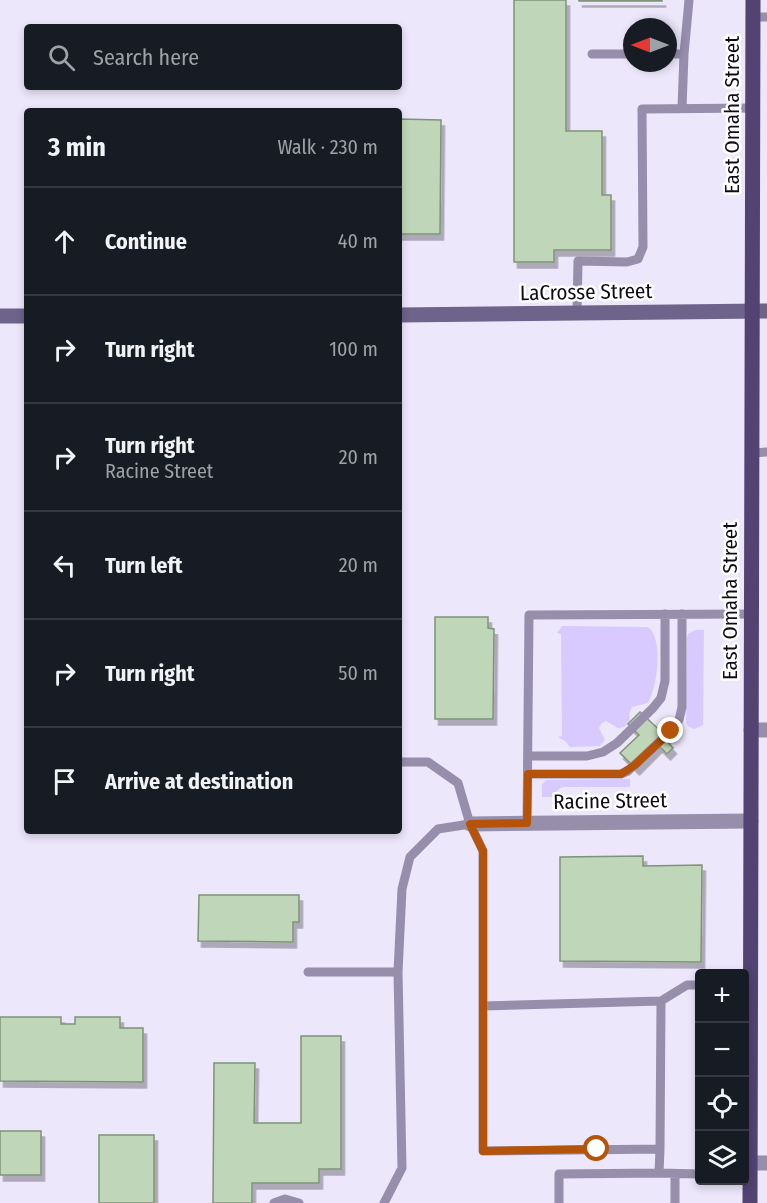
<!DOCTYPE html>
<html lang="en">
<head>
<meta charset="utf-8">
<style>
  body { margin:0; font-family:"Fira Sans Condensed",sans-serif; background:#20242c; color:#f1f3f6 }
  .controls { position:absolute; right:18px; bottom:18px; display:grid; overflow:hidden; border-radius:6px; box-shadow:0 3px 9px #0003 }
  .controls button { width:54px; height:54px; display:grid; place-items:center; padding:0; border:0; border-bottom:2px solid #363941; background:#171b24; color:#f1f3f6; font:30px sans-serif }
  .compass { position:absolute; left:623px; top:18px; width:54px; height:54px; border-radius:50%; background:#171b24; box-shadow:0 3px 9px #0003; rotate:270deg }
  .stop { position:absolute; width:18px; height:18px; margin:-14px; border:4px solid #b45309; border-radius:50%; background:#fff }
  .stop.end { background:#b45309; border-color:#fff; box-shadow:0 2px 6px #0008 }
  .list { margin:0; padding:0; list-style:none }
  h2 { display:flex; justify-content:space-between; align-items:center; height:78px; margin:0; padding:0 24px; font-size:26px }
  h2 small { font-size:20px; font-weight:400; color:#9ea1a6 }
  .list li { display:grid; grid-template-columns:39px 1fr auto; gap:18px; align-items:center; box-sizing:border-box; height:108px; padding:0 24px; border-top:2px solid #363941 }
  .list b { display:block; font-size:22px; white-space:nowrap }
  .list p { margin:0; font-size:20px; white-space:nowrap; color:#9ea1a6 }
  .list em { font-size:20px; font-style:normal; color:#9ea1a6 }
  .icon { flex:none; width:33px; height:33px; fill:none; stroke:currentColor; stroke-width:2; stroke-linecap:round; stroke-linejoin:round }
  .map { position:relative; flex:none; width:767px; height:1203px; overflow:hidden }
  .search { position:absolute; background:#171b24; box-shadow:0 3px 9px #0003; left:24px; top:24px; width:378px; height:66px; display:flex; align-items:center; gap:15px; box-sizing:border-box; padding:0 21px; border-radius:6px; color:#9ea1a6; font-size:22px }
  .panel { position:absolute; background:#171b24; box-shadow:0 3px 9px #0003; left:24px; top:108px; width:378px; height:726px; border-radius:6px }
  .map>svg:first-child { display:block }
  .green { fill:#d8caff }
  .building { fill:#c0d6b8; stroke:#7f9377; stroke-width:1.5; filter:url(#shadow) }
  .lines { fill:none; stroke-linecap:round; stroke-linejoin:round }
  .lane { stroke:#968eab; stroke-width:9 }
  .street { stroke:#968eab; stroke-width:15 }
  .secondary { stroke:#6e638b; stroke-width:15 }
  .primary { stroke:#524373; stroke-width:15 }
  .route { stroke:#b45309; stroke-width:8 }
  .labels { text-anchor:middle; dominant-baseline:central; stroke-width:5; stroke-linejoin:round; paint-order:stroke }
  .street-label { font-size:21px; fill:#0e0b16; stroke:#fff }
</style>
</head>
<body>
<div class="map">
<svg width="767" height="1203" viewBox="0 0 767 1203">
  <defs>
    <filter id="shadow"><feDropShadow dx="3.5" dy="6" stdDeviation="0" flood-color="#0004"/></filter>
  </defs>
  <rect width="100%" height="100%" fill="#ece7fb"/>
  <path class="green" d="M 562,626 L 648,627 C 664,639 657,688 648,703 L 632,707 L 629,714 L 630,721 L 624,727 L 618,728 L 606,721 L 601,724 L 599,728 L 605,740 L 600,746 L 570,747 L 565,741 L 558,737 L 562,736 L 561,634 L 557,633 Z
    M 695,630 L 704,630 L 703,725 L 694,729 L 689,727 L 686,723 L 687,638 L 688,634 Z
    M 630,779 L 630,787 L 564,787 L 560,788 L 551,797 L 542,797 L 542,785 L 546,780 Z"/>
  <path class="building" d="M 514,0 L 566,0 L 566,131 L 602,131 L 602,195 L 611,195 L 611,250 L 554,250 L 554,262 L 514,262 Z
    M 579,0 L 662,0 L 662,1 L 579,1 Z
    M 399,119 L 441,120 L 440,234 L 399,234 Z
    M 435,617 L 488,617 L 488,628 L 494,629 L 493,719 L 435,719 Z
    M 640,712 L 667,737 L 665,739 L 673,748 L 667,754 L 659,746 L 636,769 L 620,753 L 639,735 L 628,724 Z
    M 643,856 L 643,866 L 702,865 L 701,962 L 560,961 L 560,857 Z
    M 199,895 L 299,895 L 299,922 L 293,922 L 293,942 L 198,941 Z
    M 0,1017 L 61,1017 L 61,1024 L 75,1024 L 75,1017 L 120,1017 L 120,1028 L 143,1028 L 143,1082 L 0,1081 Z
    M 301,1036 L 341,1036 L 341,1169 L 319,1169 L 319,1183 L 252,1183 L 252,1203 L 213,1203 L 214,1063 L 255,1063 L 254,1123 L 301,1123 Z
    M 0,1131 L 41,1131 L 41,1175 L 0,1175 Z
    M 99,1135 L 154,1135 L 154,1203 L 99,1203 Z"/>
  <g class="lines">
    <path class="lane" d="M 753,17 L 767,17
      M 592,54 L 632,54
      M 668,54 L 684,54 L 689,0
      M 682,108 L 684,54
      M 577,313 L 578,261 L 627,262 L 638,259 L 643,247 L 642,109 L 753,108
      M 751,453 L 767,452
      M 528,756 L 587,756 L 603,752 L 617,743 L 653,708 L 661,698 L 665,681 L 665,614
      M 399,762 L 428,762 L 458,783 L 470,824 L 483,851 L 483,1006 L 661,1001 L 687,985 L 700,985
      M 528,774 L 621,774 L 628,771 L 671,731 L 679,720 L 682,707 L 682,614
      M 527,823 L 529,615 L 751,614
      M 308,972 L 398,972
      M 483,1006 L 483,1151 L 660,1149 L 659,1173 L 700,1174
      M 660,1149 L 661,1001
      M 274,1203 L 285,1199 L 299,1203
      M 384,1203 L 402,1168 L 398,972 L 402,889 L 410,857 L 438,829 L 470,824
      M 559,1203 L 559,1174 L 659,1173
      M 675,1203 L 675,1174"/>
    <path class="street" d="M 751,730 L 767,730
      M 470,824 L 751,821
      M 750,1163 L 767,1163"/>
    <path class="secondary" d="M 399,315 L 767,311
      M 0,316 L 27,316"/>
    <path class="primary" d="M 750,1203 L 753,0"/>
  </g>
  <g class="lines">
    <path class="route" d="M 597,1149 L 483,1151 L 483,851 L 470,824 L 527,823 L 528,774 L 621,774 L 635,765 L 671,731"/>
  </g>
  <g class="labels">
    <g class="street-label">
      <text transform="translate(732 115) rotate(-90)">East Omaha Street</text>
      <text transform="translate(586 292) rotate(-1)">LaCrosse Street</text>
      <text transform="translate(730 601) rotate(-90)">East Omaha Street</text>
      <text transform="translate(610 801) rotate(-1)">Racine Street</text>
    </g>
  </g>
</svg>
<div class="controls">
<button>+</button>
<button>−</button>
<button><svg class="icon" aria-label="locate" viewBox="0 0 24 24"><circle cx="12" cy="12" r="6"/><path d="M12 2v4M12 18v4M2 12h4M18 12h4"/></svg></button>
<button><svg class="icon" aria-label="layers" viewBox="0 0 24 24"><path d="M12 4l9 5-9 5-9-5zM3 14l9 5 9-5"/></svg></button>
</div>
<svg class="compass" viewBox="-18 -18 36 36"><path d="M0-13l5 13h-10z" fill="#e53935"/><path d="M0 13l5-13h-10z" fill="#9ea1a6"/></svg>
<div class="stop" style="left:597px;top:1149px"></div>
<div class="stop end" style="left:671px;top:731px"></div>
<div class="search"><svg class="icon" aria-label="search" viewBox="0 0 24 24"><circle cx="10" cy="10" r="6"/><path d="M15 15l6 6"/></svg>Search here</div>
<section class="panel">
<h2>3 min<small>Walk · 230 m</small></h2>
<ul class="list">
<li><svg class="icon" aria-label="ahead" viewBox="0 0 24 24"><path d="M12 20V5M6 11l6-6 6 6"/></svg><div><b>Continue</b></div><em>40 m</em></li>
<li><svg class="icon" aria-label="right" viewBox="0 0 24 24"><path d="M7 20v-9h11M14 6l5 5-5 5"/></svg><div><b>Turn right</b></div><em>100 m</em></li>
<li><svg class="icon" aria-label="right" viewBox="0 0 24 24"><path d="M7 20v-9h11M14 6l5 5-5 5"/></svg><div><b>Turn right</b><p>Racine Street</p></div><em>20 m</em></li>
<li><svg class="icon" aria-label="left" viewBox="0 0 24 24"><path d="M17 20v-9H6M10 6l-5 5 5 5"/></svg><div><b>Turn left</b></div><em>20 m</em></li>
<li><svg class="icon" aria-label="right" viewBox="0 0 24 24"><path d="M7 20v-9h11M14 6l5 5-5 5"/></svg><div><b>Turn right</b></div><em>50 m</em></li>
<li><svg class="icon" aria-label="arrive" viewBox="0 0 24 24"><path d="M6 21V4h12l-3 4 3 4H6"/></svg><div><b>Arrive at destination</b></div></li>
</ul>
</section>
</div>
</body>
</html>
